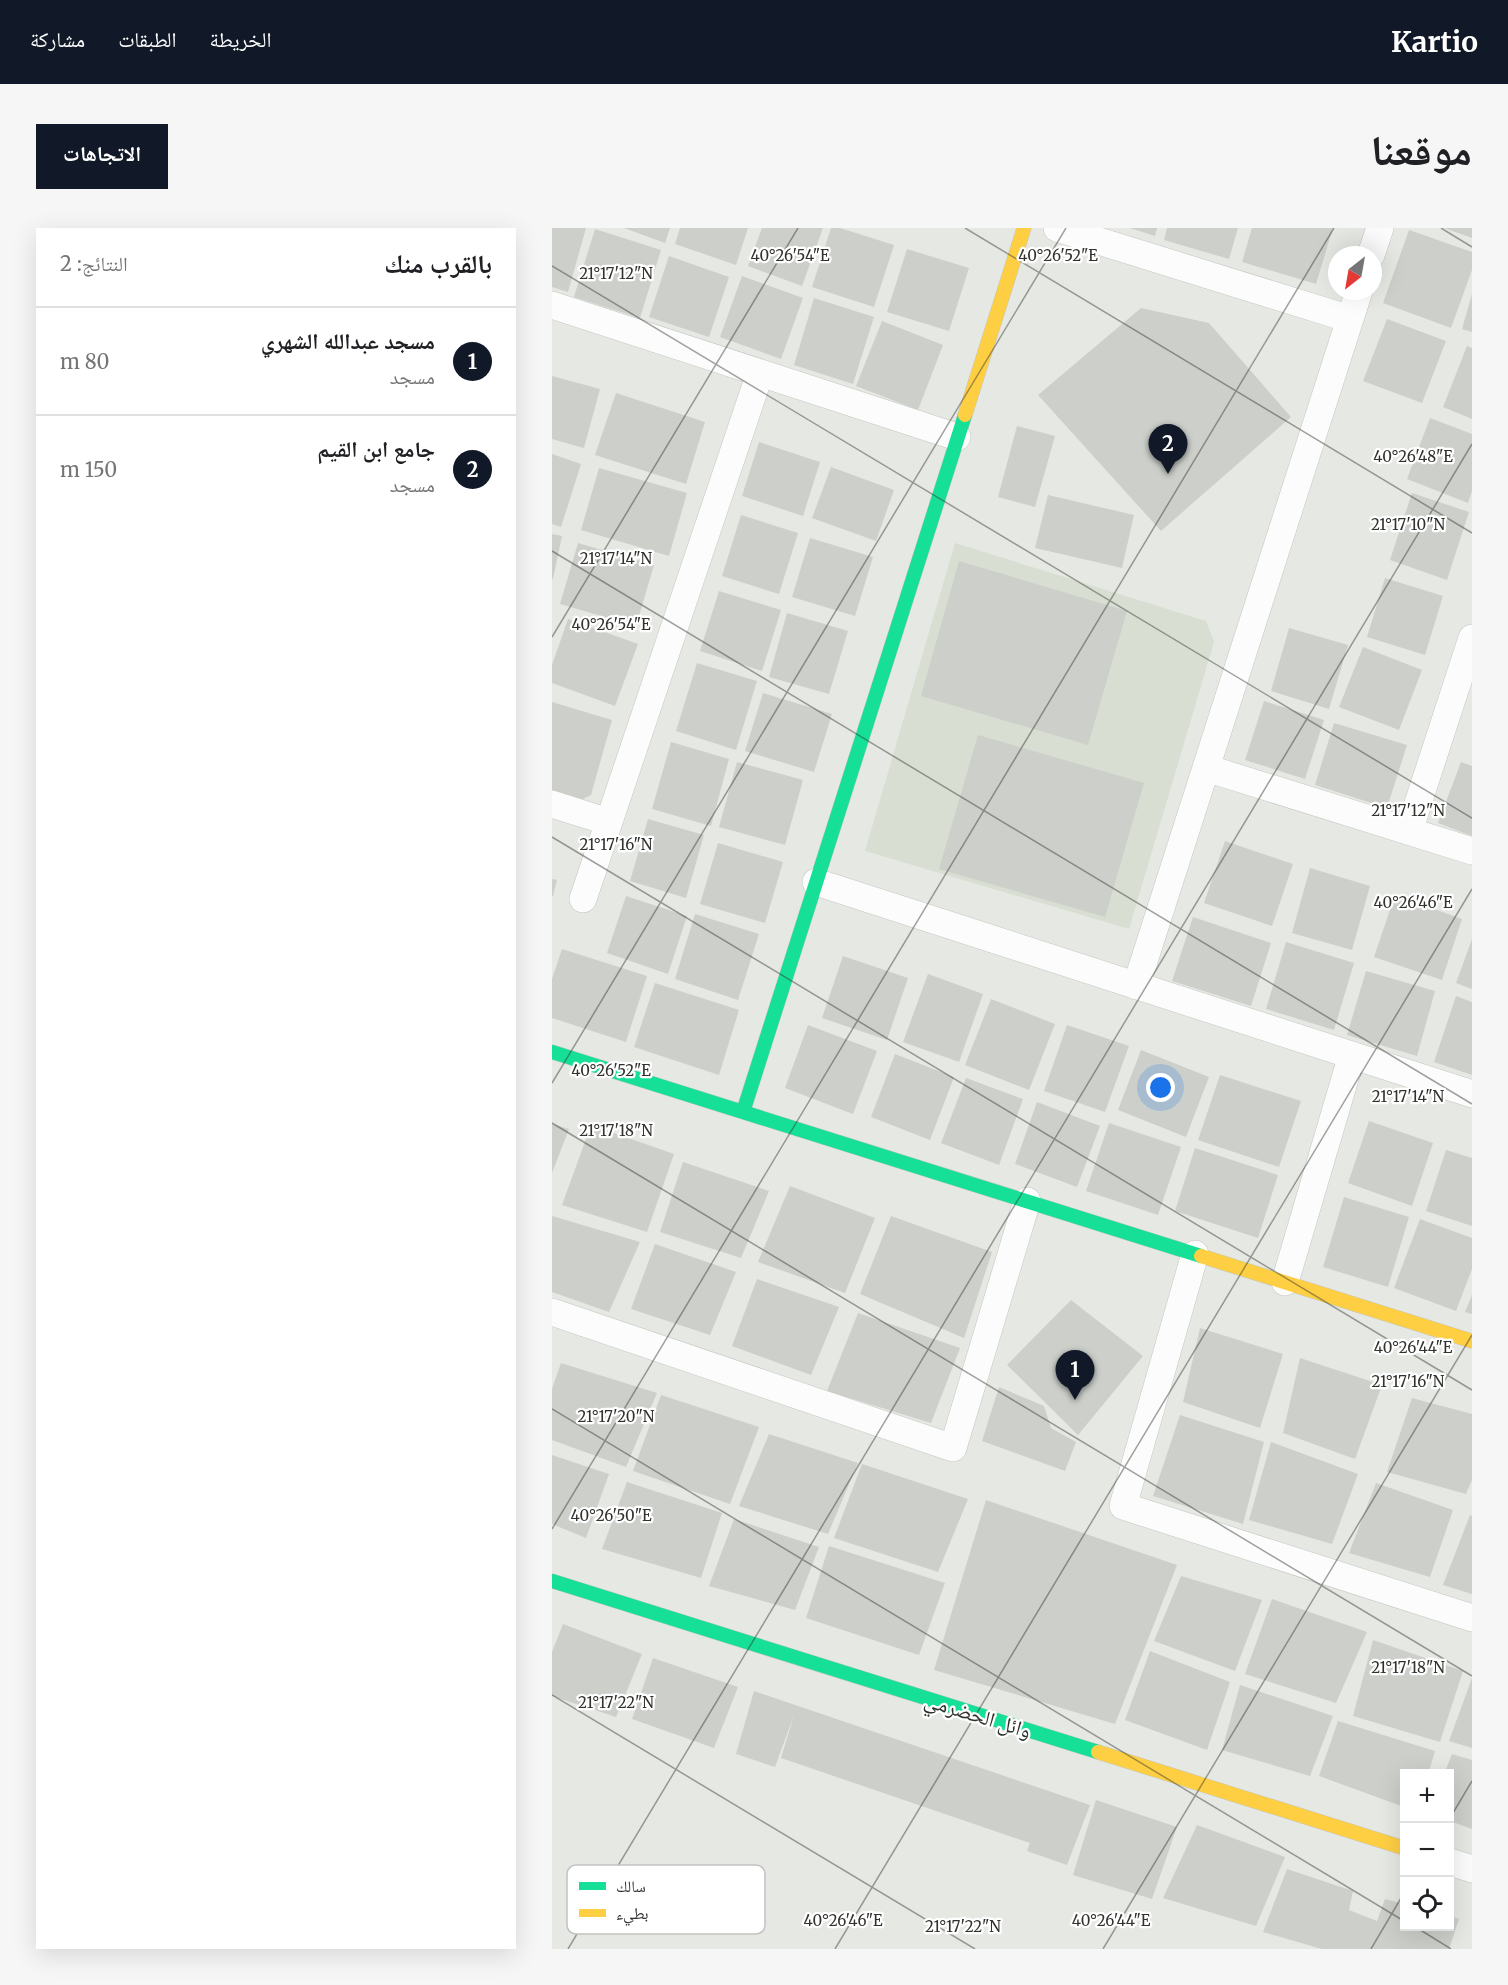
<!DOCTYPE html>
<html lang="ar">
<head>
<meta charset="utf-8">
<style>
  body { margin:0; font-family:Merriweather,"Noto Naskh Arabic",serif; background:#f6f6f6; color:#202124; direction:rtl }
  .controls { position:absolute; right:18px; bottom:18px; display:grid; overflow:hidden; border-radius:0px; box-shadow:0 6px 24px #0002 }
  .controls button { width:54px; height:54px; display:grid; place-items:center; padding:0; border:0; border-bottom:2px solid #e0e0e0; background:#fff; color:#202124; font:30px sans-serif }
  .compass { position:absolute; left:776px; top:18px; width:54px; height:54px; border-radius:50%; background:#fff; box-shadow:0 6px 24px #0002; rotate:211deg }
  .you { position:absolute; left:609px; top:860px; width:21px; height:21px; margin:-15px; border:4px solid #fff; border-radius:50%; background:#1a73e8; box-shadow:0 0 0 9px #1a73e833 }
  .badge { display:grid; place-items:center; width:39px; height:39px; border-radius:50%; background:#111827; color:#fff; font-size:20px; font-weight:700 }
  .pin { position:absolute; translate:-50% -50px; filter:drop-shadow(0 2px 3px #0008) }
  .pin::after { content:''; position:absolute; top:32px; width:21px; height:18px; background:inherit; clip-path:polygon(0 0,100% 0,50% 100%) }
  .list { margin:0; padding:0; list-style:none }
  h2 { display:flex; justify-content:space-between; align-items:center; height:78px; margin:0; padding:0 24px; font-size:26px }
  h2 small { font-size:20px; font-weight:400; color:#757577 }
  .list li { display:grid; grid-template-columns:39px 1fr auto; gap:18px; align-items:center; box-sizing:border-box; height:108px; padding:0 24px; border-top:2px solid #e0e0e0 }
  .list b { display:block; font-size:22px; white-space:nowrap }
  .list p { margin:0; font-size:20px; white-space:nowrap; color:#757577 }
  .list em { font-size:20px; font-style:normal; color:#757577 }
  .icon { flex:none; width:33px; height:33px; fill:none; stroke:currentColor; stroke-width:2; stroke-linecap:round; stroke-linejoin:round }
  .map { position:relative; flex:none; width:920px; height:1721px; overflow:hidden; direction:ltr; border-radius:0px }
  header { display:flex; align-items:center; gap:36px; box-sizing:border-box; height:84px; padding:0 30px; background:#111827; color:#fff }
  header strong { font-size:28px }
  nav { display:flex; gap:33px; margin-inline-start:auto; font-size:21px }
  .intro { display:flex; align-items:center; justify-content:space-between; box-sizing:border-box; height:144px; padding:0 36px }
  h1 { margin:0; font-size:42px }
  .button { padding:15px 27px; border-radius:0px; background:#111827; color:#fff; font-size:21px; font-weight:700 }
  main { display:flex; gap:36px; padding:0 36px }
  aside { flex:1; background:#fff; border-radius:0px; box-shadow:0 6px 24px #0002 }
  .map>svg:first-child { display:block }
  .built { fill:#d8ded2 }
  .building { fill:#cccfca }
  .lines { fill:none; stroke-linecap:round; stroke-linejoin:round }
  .street-casing { stroke:#c4c6c1; stroke-width:28 }
  .fast-casing { stroke:#c4c6c1; stroke-width:15 }
  .slow-casing { stroke:#c4c6c1; stroke-width:15 }
  .street { stroke:#fbfcfb; stroke-width:27 }
  .fast { stroke:#16e098; stroke-width:14 }
  .slow { stroke:#ffcf43; stroke-width:14 }
  .ticks { fill:none; stroke:#30322e; stroke-width:1.5; stroke-opacity:0.45 }
  .labels { text-anchor:middle; dominant-baseline:central; stroke-width:4.5; stroke-linejoin:round; paint-order:stroke }
  .street-label { font-size:21px; fill:#30322e; stroke:#fff }
  .key { fill:#fff; stroke:#c1c2c0; stroke-width:1.5 }
  .key-label { font-size:16px; fill:#30322e }
  .ticks-label { font-size:15px; text-anchor:middle; fill:#30322e; stroke:#fff; stroke-width:4.5; stroke-linejoin:round; paint-order:stroke }
</style>
</head>
<body>
<header>
<strong>Kartio</strong>
<nav><a>الخريطة</a><a>الطبقات</a><a>مشاركة</a></nav>
</header>
<div class="intro"><h1>موقعنا</h1><a class="button">الاتجاهات</a></div>
<main>
<div class="map">
<svg width="920" height="1721" viewBox="0 0 920 1721">
  <rect width="100%" height="100%" fill="#e6e9e3"/>
  <path class="built" d="M 403,315 L 654,393 L 662,414 L 577,701 L 313,623 Z"/>
  <path class="building" d="M 0,0 L 34,0 L 16,64 L 0,59 Z
    M 72,0 L 118,0 L 113,15 Z
    M 128,0 L 196,0 L 184,37 L 123,16 Z
    M 210,0 L 271,0 L 250,58 L 196,38 Z
    M 279,0 L 288,0 L 342,17 L 322,79 L 260,59 Z
    M 578,0 L 605,0 L 603,8 Z
    M 615,0 L 686,0 L 677,31 L 612,12 Z
    M 700,0 L 781,0 L 764,56 L 690,34 Z
    M 892,0 L 920,0 L 920,10 Z
    M 43,1 L 109,22 L 88,90 L 22,69 Z
    M 857,2 L 920,24 L 920,42 L 899,100 L 831,75 Z
    M 355,21 L 417,40 L 397,103 L 335,84 Z
    M 117,28 L 177,49 L 157,109 L 97,89 Z
    M 190,48 L 251,70 L 229,131 L 168,109 Z
    M 920,66 L 920,104 L 910,101 Z
    M 262,70 L 322,89 L 301,156 L 242,137 Z
    M 589,80 L 657,95 L 739,189 L 609,303 L 486,167 Z
    M 835,91 L 894,113 L 870,175 L 811,153 Z
    M 330,93 L 391,117 L 366,182 L 304,158 Z
    M 915,118 L 920,120 L 920,191 L 891,179 Z
    M 0,148 L 48,161 L 32,220 L 0,211 Z
    M 64,165 L 153,194 L 134,256 L 43,227 Z
    M 878,190 L 920,206 L 920,263 L 916,275 L 855,251 Z
    M 465,198 L 503,208 L 483,279 L 446,269 Z
    M 207,214 L 268,234 L 251,288 L 190,268 Z
    M 0,226 L 29,236 L 9,299 L 0,296 Z
    M 279,239 L 342,262 L 324,313 L 260,290 Z
    M 47,240 L 135,265 L 117,328 L 29,302 Z
    M 860,265 L 917,284 L 895,352 L 838,332 Z
    M 496,267 L 582,287 L 570,340 L 483,320 Z
    M 189,287 L 246,305 L 227,366 L 170,348 Z
    M 0,306 L 10,308 L 1,351 L 0,351 Z
    M 258,310 L 321,329 L 303,388 L 240,369 Z
    M 26,315 L 102,337 L 84,398 L 8,376 Z
    M 407,333 L 575,383 L 536,517 L 369,468 Z
    M 833,350 L 891,368 L 873,427 L 815,409 Z
    M 167,363 L 229,382 L 210,443 L 148,423 Z
    M 235,385 L 296,403 L 277,466 L 217,449 Z
    M 16,391 L 86,416 L 63,478 L 0,455 L 0,437 Z
    M 737,400 L 796,417 L 777,481 L 719,463 Z
    M 811,419 L 870,442 L 847,502 L 787,479 Z
    M 145,435 L 205,453 L 184,522 L 124,503 Z
    M 211,465 L 280,486 L 262,544 L 193,523 Z
    M 712,473 L 772,492 L 753,551 L 693,532 Z
    M 0,474 L 60,492 L 39,567 L 29,572 L 6,567 L 0,562 Z
    M 782,495 L 855,517 L 835,580 L 763,557 Z
    M 426,507 L 592,555 L 553,689 L 387,641 Z
    M 119,514 L 177,531 L 159,598 L 100,581 Z
    M 185,534 L 251,552 L 233,617 L 167,599 Z
    M 909,534 L 920,538 L 920,608 L 886,595 Z
    M 96,591 L 152,607 L 134,670 L 78,653 Z
    M 673,613 L 741,636 L 720,698 L 652,675 Z
    M 166,615 L 231,634 L 213,695 L 148,676 Z
    M 758,640 L 818,658 L 800,722 L 740,705 Z
    M 0,651 L 5,652 L 1,668 L 0,668 Z
    M 843,667 L 910,691 L 890,752 L 822,729 Z
    M 74,668 L 135,688 L 116,746 L 55,725 Z
    M 143,686 L 207,706 L 186,772 L 123,751 Z
    M 641,689 L 719,715 L 699,778 L 620,753 Z
    M 920,711 L 920,761 L 904,755 Z
    M 734,714 L 802,735 L 782,802 L 714,781 Z
    M 10,721 L 95,748 L 74,814 L 0,790 L 0,751 Z
    M 291,728 L 356,750 L 335,812 L 270,790 Z
    M 814,743 L 883,763 L 865,828 L 795,807 Z
    M 376,746 L 431,766 L 407,834 L 351,814 Z
    M 103,755 L 187,782 L 167,847 L 82,819 Z
    M 904,768 L 920,774 L 920,847 L 882,834 Z
    M 439,771 L 503,796 L 477,862 L 413,837 Z
    M 256,797 L 325,823 L 301,886 L 233,860 Z
    M 515,797 L 577,818 L 553,884 L 492,863 Z
    M 589,822 L 657,849 L 634,909 L 566,882 Z
    M 343,826 L 402,849 L 378,912 L 319,889 Z
    M 668,847 L 749,873 L 727,939 L 646,912 Z
    M 414,850 L 471,871 L 447,937 L 389,915 Z
    M 485,874 L 548,898 L 525,959 L 463,936 Z
    M 817,893 L 881,915 L 860,978 L 796,955 Z
    M 557,895 L 629,919 L 606,987 L 534,963 Z
    M 0,896 L 17,901 L 0,945 Z
    M 39,897 L 122,926 L 95,1004 L 10,977 Z
    M 643,920 L 726,947 L 706,1010 L 623,983 Z
    M 894,922 L 920,930 L 920,998 L 874,983 Z
    M 131,934 L 217,963 L 189,1030 L 108,1004 Z
    M 238,958 L 323,990 L 293,1065 L 206,1034 Z
    M 792,969 L 857,989 L 836,1059 L 771,1039 Z
    M 0,988 L 88,1014 L 57,1084 L 0,1064 Z
    M 339,988 L 440,1024 L 412,1110 L 308,1066 Z
    M 868,991 L 920,1010 L 920,1041 L 904,1083 L 842,1060 Z
    M 103,1016 L 184,1044 L 158,1107 L 79,1081 Z
    M 205,1051 L 287,1079 L 259,1147 L 180,1118 Z
    M 920,1067 L 920,1086 L 913,1084 Z
    M 519,1072 L 591,1128 L 526,1207 L 455,1137 Z
    M 306,1085 L 408,1120 L 379,1195 L 275,1163 Z
    M 648,1100 L 731,1126 L 708,1200 L 631,1174 Z
    M 748,1130 L 830,1157 L 803,1231 L 731,1205 Z
    M 9,1135 L 105,1165 L 74,1239 L 0,1212 L 0,1161 Z
    M 447,1159 L 492,1178 L 499,1200 L 524,1214 L 513,1243 L 430,1213 Z
    M 109,1167 L 207,1199 L 178,1276 L 81,1243 Z
    M 860,1170 L 920,1186 L 920,1252 L 914,1266 L 835,1244 Z
    M 628,1187 L 712,1214 L 691,1296 L 601,1268 Z
    M 217,1206 L 306,1235 L 276,1306 L 187,1278 Z
    M 719,1214 L 806,1246 L 780,1316 L 697,1292 Z
    M 0,1227 L 57,1246 L 34,1310 L 0,1296 Z
    M 310,1236 L 416,1271 L 386,1344 L 282,1310 Z
    M 75,1254 L 170,1285 L 149,1350 L 50,1321 Z
    M 824,1255 L 901,1282 L 878,1349 L 797,1325 Z
    M 434,1272 L 625,1337 L 563,1496 L 382,1442 Z
    M 918,1287 L 920,1288 L 920,1366 L 891,1357 Z
    M 182,1291 L 267,1319 L 243,1382 L 157,1358 Z
    M 277,1318 L 393,1355 L 367,1427 L 254,1390 Z
    M 629,1348 L 710,1372 L 683,1443 L 602,1413 Z
    M 720,1371 L 815,1404 L 784,1475 L 693,1446 Z
    M 11,1396 L 90,1426 L 64,1489 L 0,1468 L 0,1424 Z
    M 821,1412 L 911,1443 L 888,1514 L 801,1488 Z
    M 598,1423 L 678,1454 L 655,1522 L 573,1492 Z
    M 101,1430 L 186,1459 L 162,1520 L 80,1491 Z
    M 920,1450 L 920,1520 L 897,1513 Z
    M 688,1457 L 781,1488 L 758,1548 L 670,1522 Z
    M 202,1463 L 538,1577 L 515,1637 L 475,1623 L 478,1615 L 229,1530 L 242,1487 L 223,1539 L 184,1526 Z
    M 786,1493 L 883,1523 L 876,1546 L 852,1546 L 852,1579 L 767,1548 Z
    M 900,1526 L 920,1532 L 920,1601 L 898,1593 L 898,1546 L 892,1546 Z
    M 544,1572 L 625,1599 L 600,1671 L 521,1647 Z
    M 645,1597 L 733,1629 L 704,1698 L 611,1670 Z
    M 735,1641 L 801,1663 L 797,1682 L 825,1693 L 833,1671 L 852,1676 L 852,1698 L 898,1698 L 898,1688 L 907,1691 L 897,1721 L 770,1721 L 711,1704 Z"/>
  <g class="lines">
    <defs>
      <path id="street" d="M 505,0 L 798,91
        M 819,27 L 828,0
        M 0,77 L 405,209
        M 654,540 L 920,623
        M 0,576 L 57,594
        M 857,603 L 920,410
        M 264,654 L 920,866
        M 31,671 L 208,145
        M 584,758 L 807,63
        M 643,1026 L 571,1278 L 920,1390
        M 733,1054 L 800,827
        M 0,1084 L 401,1220 L 475,973
        M 898,1634 L 920,1641"/>
      <path id="fast" d="M 0,824 L 649,1028
        M 191,884 L 413,187
        M 0,1353 L 546,1524"/>
      <path id="slow" d="M 413,187 L 472,0
        M 649,1028 L 920,1113
        M 546,1524 L 852,1620"/>
    </defs>
    <use href="#street" class="street-casing"/>
    <use href="#fast" class="fast-casing"/>
    <use href="#slow" class="slow-casing"/>
    <use href="#street" class="street"/>
    <use href="#fast" class="fast"/>
    <use href="#slow" class="slow"/>
  </g>
  <path class="ticks" d="M 413,0 L 920,305M 889,0 L 920,19M 0,38 L 920,590M 0,323 L 920,876M 0,409 L 246,0M 0,609 L 920,1162M 0,855 L 514,0M 0,895 L 920,1448M 0,1181 L 852,1693M 0,1301 L 782,0M 0,1467 L 423,1721M 898,1590 L 920,1553M 862,1698 L 899,1721M 16,1721 L 920,216M 283,1721 L 920,661M 551,1721 L 920,1107M 819,1721 L 852,1665"/>
  <g class="labels">
    <g class="street-label">
      <text transform="translate(426 1487) rotate(17)">وائل الحضرمي</text>
    </g>
  </g>
  <rect x="15" y="1637" width="198" height="69" rx="9" class="key"/>
  <rect x="27" y="1654" width="27" height="8" fill="#16e098"/>
  <rect x="27" y="1681" width="27" height="8" fill="#ffcf43"/>
  <g class="key-label">
    <text x="64" y="1664">سالك</text>
    <text x="64" y="1691">بطيء</text>
  </g>
  <g class="ticks-label">
    <text x="238" y="33">40°26'54"E</text>
    <text x="506" y="33">40°26'52"E</text>
    <text x="64" y="51">21°17'12"N</text>
    <text x="861" y="234">40°26'48"E</text>
    <text x="856" y="302">21°17'10"N</text>
    <text x="64" y="336">21°17'14"N</text>
    <text x="59" y="402">40°26'54"E</text>
    <text x="856" y="588">21°17'12"N</text>
    <text x="64" y="622">21°17'16"N</text>
    <text x="861" y="680">40°26'46"E</text>
    <text x="59" y="848">40°26'52"E</text>
    <text x="856" y="874">21°17'14"N</text>
    <text x="64" y="908">21°17'18"N</text>
    <text x="861" y="1125">40°26'44"E</text>
    <text x="856" y="1159">21°17'16"N</text>
    <text x="64" y="1194">21°17'20"N</text>
    <text x="59" y="1293">40°26'50"E</text>
    <text x="856" y="1445">21°17'18"N</text>
    <text x="64" y="1480">21°17'22"N</text>
    <text x="291" y="1698">40°26'46"E</text>
    <text x="559" y="1698">40°26'44"E</text>
    <text x="411" y="1704">21°17'22"N</text>
  </g>
</svg>
<div class="controls">
<button>+</button>
<button>−</button>
<button><svg class="icon" aria-label="locate" viewBox="0 0 24 24"><circle cx="12" cy="12" r="6"/><path d="M12 2v4M12 18v4M2 12h4M18 12h4"/></svg></button>
</div>
<svg class="compass" viewBox="-18 -18 36 36"><path d="M0-13l5 13h-10z" fill="#e53935"/><path d="M0 13l5-13h-10z" fill="#757577"/></svg>
<div class="you"></div>
<div class="pin badge" style="left:523px;top:1172px">1</div>
<div class="pin badge" style="left:616px;top:246px">2</div>
</div>
<aside>
<h2>بالقرب منك<small>النتائج: 2</small></h2>
<ul class="list">
<li><span class="badge">1</span><div><b>مسجد عبدالله الشهري</b><p>مسجد</p></div><em>80 m</em></li>
<li><span class="badge">2</span><div><b>جامع ابن القيم</b><p>مسجد</p></div><em>150 m</em></li>
</ul>
</aside>
</main>
</body>
</html>
